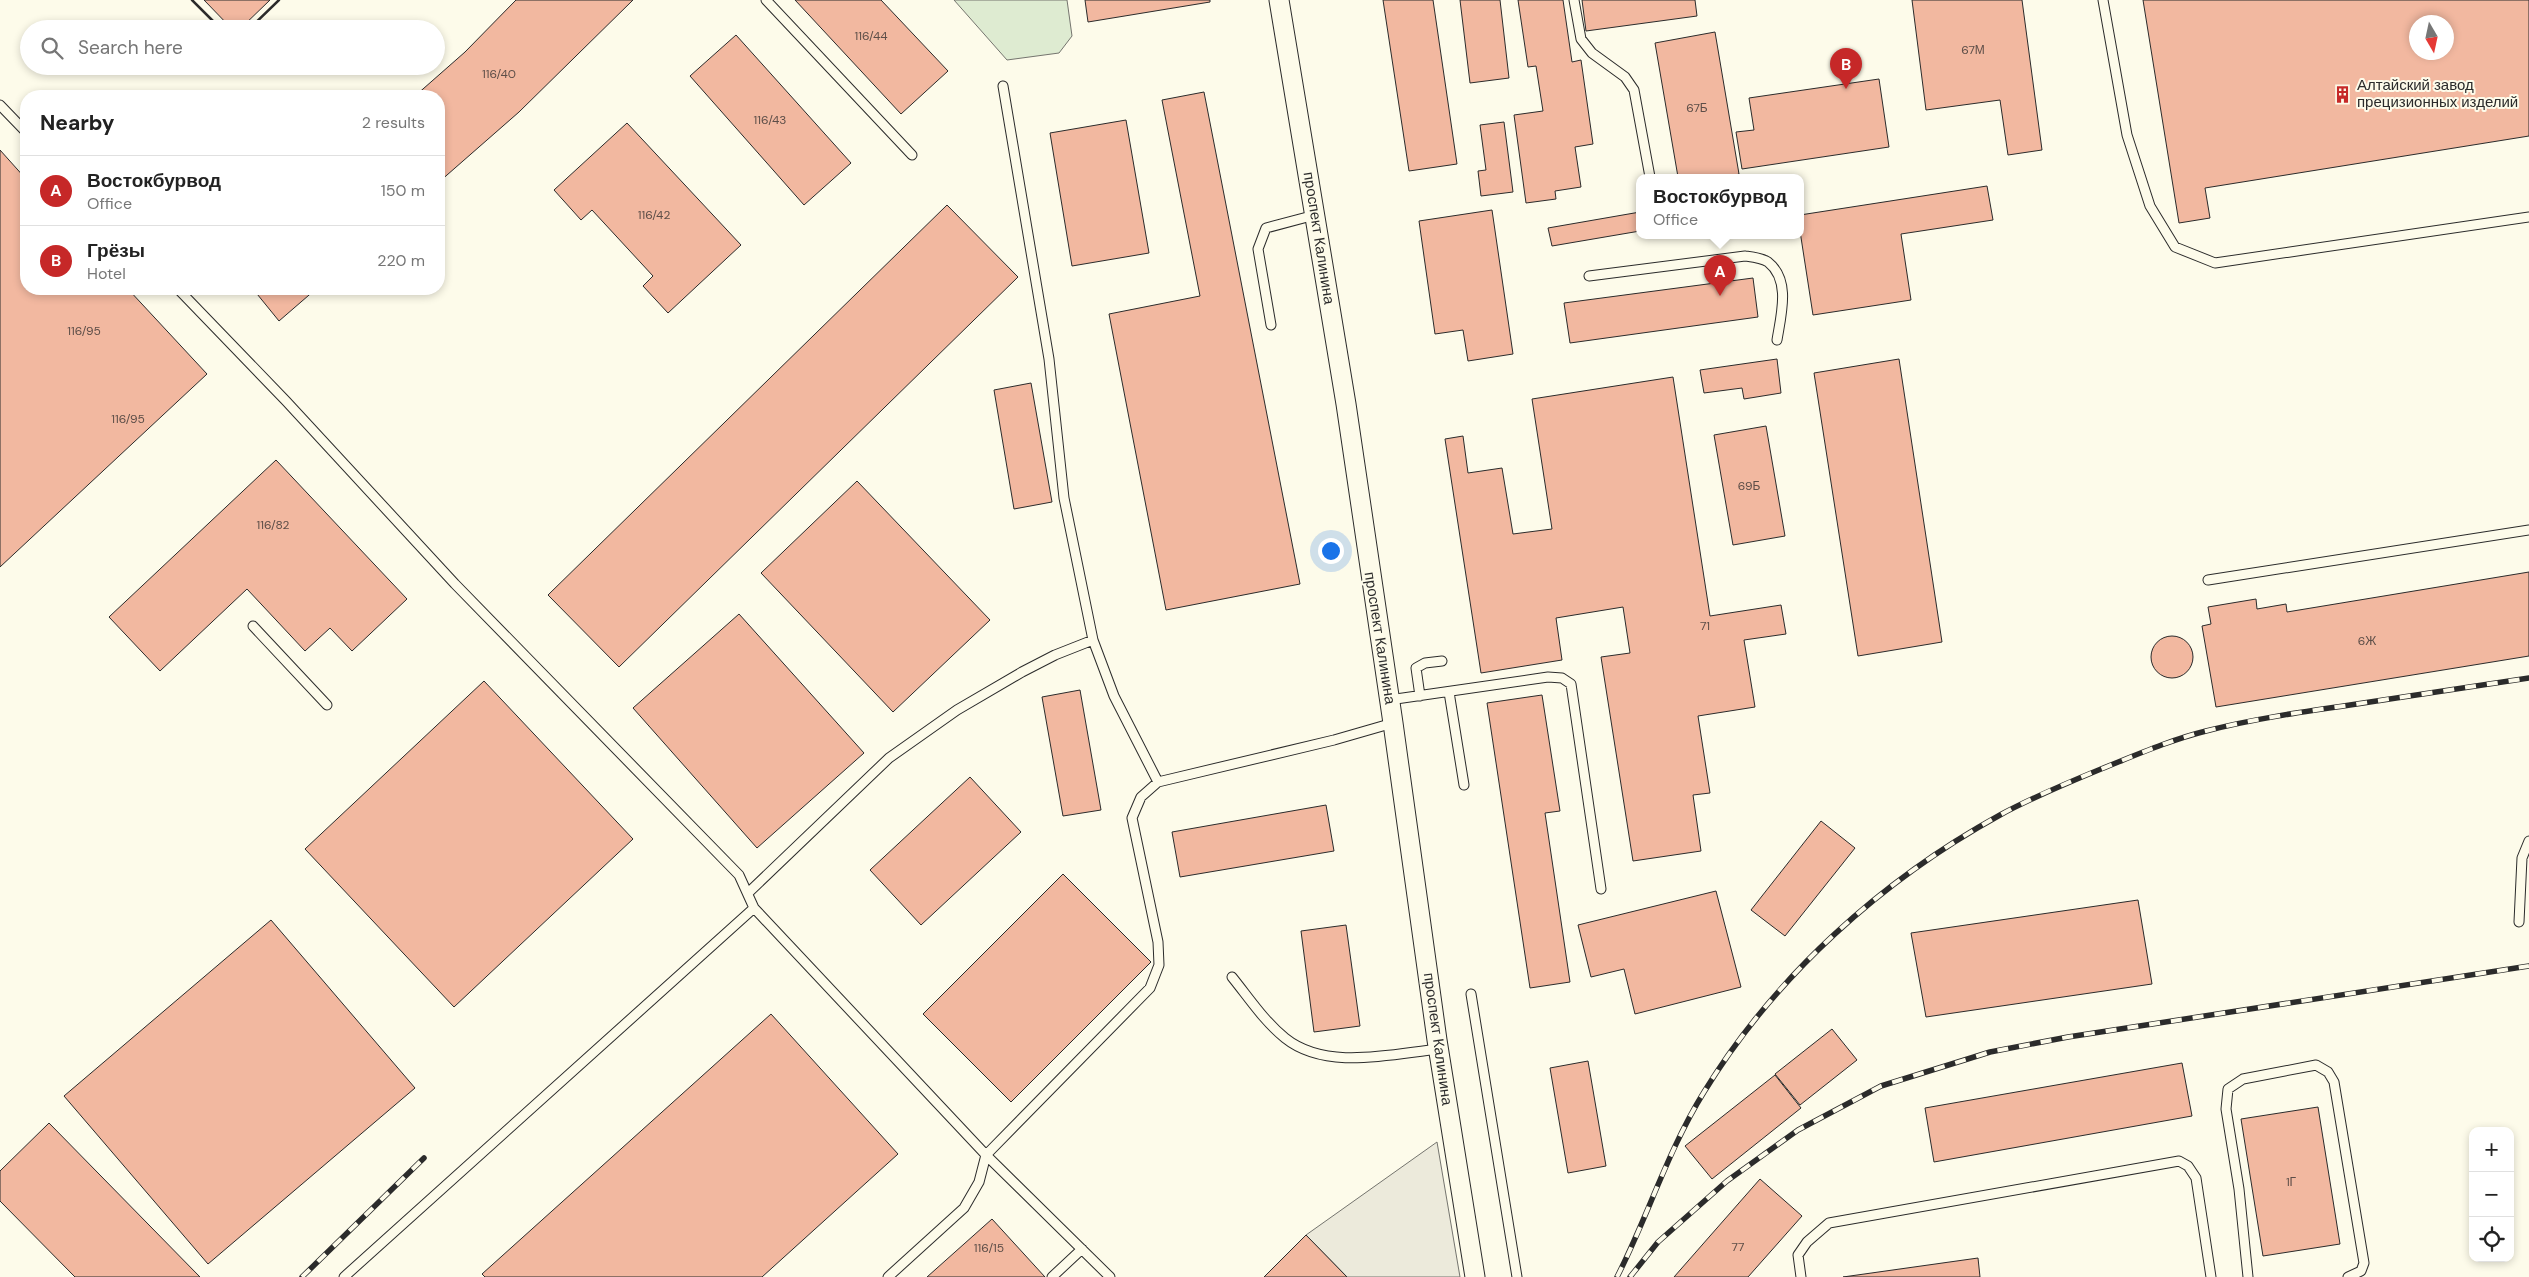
<!DOCTYPE html>
<html lang="en">
<head>
<meta charset="utf-8">
<style>
  body { margin:0; font-family:"DM Sans",sans-serif; background:#f6f6f6; color:#222 }
  .controls { position:absolute; right:15px; bottom:15px; display:grid; overflow:hidden; border-radius:10px; box-shadow:0 2px 8px #0003 }
  .controls button { width:45px; height:45px; display:grid; place-items:center; padding:0; border:0; border-bottom:1px solid #e0e0e0; background:#fff; color:#222; font:25px sans-serif }
  .compass { position:absolute; left:2409px; top:15px; width:45px; height:45px; border-radius:50%; background:#fff; box-shadow:0 2px 8px #0003; rotate:171deg }
  .you { position:absolute; left:1330px; top:550px; width:18px; height:18px; margin:-12px; border:4px solid #fff; border-radius:50%; background:#1a73e8; box-shadow:0 0 0 8px #1a73e833 }
  .badge { display:grid; place-items:center; width:32px; height:32px; border-radius:50%; background:#c62828; color:#fff; font-size:16px; font-weight:700 }
  .pin { position:absolute; translate:-50% -41px; filter:drop-shadow(0 1px 2px #0008) }
  .pin::after { content:''; position:absolute; top:26px; width:18px; height:15px; background:inherit; clip-path:polygon(0 0,100% 0,50% 100%) }
  .popup { position:absolute; left:1636px; top:174px; width:168px; height:65px; box-sizing:border-box; display:grid; place-content:center; border-radius:10px; background:#fff; filter:drop-shadow(0 1px 4px #0005); font-size:16px; white-space:nowrap; color:#767676 }
  .popup b { font-size:19px; color:#222 }
  .popup::after { content:''; position:absolute; left:50%; top:100%; margin-left:-10px; border:10px solid transparent; border-top-color:#fff }
  .list { margin:0; padding:0; list-style:none }
  h2 { display:flex; justify-content:space-between; align-items:center; height:65px; margin:0; padding:0 20px; font-size:21px }
  h2 small { font-size:16px; font-weight:400; color:#767676 }
  .list li { display:grid; grid-template-columns:32px 1fr auto; gap:15px; align-items:center; box-sizing:border-box; height:70px; padding:0 20px; border-top:1px solid #e0e0e0 }
  .list b { display:block; font-size:19px; white-space:nowrap }
  .list p { margin:0; font-size:16px; white-space:nowrap; color:#767676 }
  .list em { font-size:16px; font-style:normal; color:#767676 }
  .icon { flex:none; width:28px; height:28px; fill:none; stroke:currentColor; stroke-width:2; stroke-linecap:round; stroke-linejoin:round }
  .map { position:relative; flex:none; width:2529px; height:1277px; overflow:hidden }
  .search { position:absolute; background:#fff; box-shadow:0 2px 8px #0003; left:20px; top:20px; width:425px; height:55px; display:flex; align-items:center; gap:12px; box-sizing:border-box; padding:0 18px; border-radius:28px; color:#767676; font-size:19px }
  .panel { position:absolute; background:#fff; box-shadow:0 2px 8px #0003; left:20px; top:90px; width:425px; height:205px; border-radius:20px }
  .map>svg:first-child { display:block }
  .green { fill:#deebd1; stroke:#74746e }
  .parking { fill:#eceadb; stroke:#74746e }
  .building { fill:#f2b8a0; stroke:#2b2b2b; fill-rule:evenodd }
  .lines { fill:none; stroke-linecap:round; stroke-linejoin:round }
  .lane-casing { stroke:#2b2b2b; stroke-width:11 }
  .street-casing { stroke:#2b2b2b; stroke-width:21 }
  .lane { stroke:#fdfbea; stroke-width:9 }
  .street { stroke:#fdfbea; stroke-width:19 }
  .rail-casing { stroke:#2b2b2b; stroke-width:5.5 }
  .rail { stroke:#fdfbea; stroke-width:4; stroke-dasharray:11; stroke-linecap:butt }
  .wall { stroke:#2b2b2b; stroke-width:2.5 }
  .labels { text-anchor:middle; dominant-baseline:central; stroke-width:4; stroke-linejoin:round; paint-order:stroke }
  .number-label { font-size:12px; fill:#5d4e48 }
  .poi-label { font-size:15px; fill:#2b2b2b; stroke:#fdfbea; text-anchor:start }
  .street-label { font-size:15px; fill:#2b2b2b; stroke:#fdfbea }
</style>
</head>
<body>
<div class="map">
<svg width="2529" height="1277" viewBox="0 0 2529 1277">
  <rect width="100%" height="100%" fill="#fdfbea"/>
  <path class="green" d="M 954,0 L 1067,0 L 1072,36 L 1059,53 L 1007,60 Z"/>
  <path class="parking" d="M 1437,1142 L 1460,1277 L 1347,1277 L 1306,1235 Z"/>
  <path class="building" d="M 204,0 L 270,0 L 240,29 L 232,29 Z
    M 516,0 L 633,0 L 519,112 L 439,182 L 439,96 L 415,96 L 465,52 Z
    M 795,0 L 881,0 L 948,71 L 901,114 Z
    M 1085,0 L 1210,0 L 1210,2 L 1088,22 Z
    M 1383,0 L 1433,0 L 1457,164 L 1409,171 Z
    M 1460,0 L 1500,0 L 1509,78 L 1470,83 Z
    M 1518,0 L 1563,0 L 1572,62 L 1581,60 L 1593,144 L 1575,147 L 1581,187 L 1555,191 L 1556,199 L 1526,203 L 1514,115 L 1543,111 L 1536,66 L 1528,67 Z
    M 1582,0 L 1695,0 L 1697,16 L 1586,31 Z
    M 1912,0 L 2022,0 L 2042,150 L 2008,155 L 2000,100 L 1926,110 Z
    M 2143,0 L 2529,0 L 2529,136 L 2205,188 L 2210,218 L 2179,223 ZM 2416,22 L 2446,22 L 2446,52 L 2416,52 Z
    M 1715,32 L 1739,174 L 1729,177 L 1678,177 L 1655,43 Z
    M 736,35 L 851,163 L 804,205 L 690,76 Z
    M 1879,79 L 1889,147 L 1742,169 L 1736,132 L 1754,130 L 1749,98 Z
    M 1204,92 L 1300,584 L 1166,610 L 1109,314 L 1200,296 L 1162,100 Z
    M 1126,120 L 1149,253 L 1072,266 L 1050,133 Z
    M 1504,122 L 1513,192 L 1481,196 L 1478,171 L 1486,170 L 1480,125 Z
    M 627,123 L 741,245 L 668,313 L 643,286 L 653,276 L 592,210 L 581,220 L 554,190 Z
    M 0,150 L 26,179 L 26,289 L 128,289 L 207,374 L 0,567 Z
    M 1987,186 L 1993,220 L 1901,234 L 1911,300 L 1813,315 L 1800,231 L 1800,215 Z
    M 947,205 L 1018,277 L 619,667 L 548,595 Z
    M 1492,210 L 1513,354 L 1468,361 L 1463,330 L 1435,334 L 1419,221 Z
    M 1640,212 L 1640,231 L 1552,246 L 1548,228 Z
    M 1753,278 L 1758,317 L 1570,343 L 1564,303 Z
    M 253,289 L 316,289 L 279,321 Z
    M 1777,359 L 1781,393 L 1744,399 L 1742,388 L 1704,393 L 1700,370 Z
    M 1899,359 L 1942,642 L 1858,656 L 1814,373 Z
    M 1673,377 L 1710,616 L 1781,605 L 1786,634 L 1744,640 L 1755,707 L 1698,716 L 1710,793 L 1693,795 L 1701,851 L 1633,861 L 1601,657 L 1630,653 L 1623,607 L 1556,618 L 1562,660 L 1481,673 L 1445,439 L 1463,436 L 1468,473 L 1502,468 L 1513,534 L 1552,529 L 1532,399 Z
    M 1031,383 L 1052,502 L 1014,509 L 994,390 Z
    M 1766,426 L 1785,536 L 1733,545 L 1714,435 Z
    M 276,460 L 407,599 L 352,651 L 330,628 L 305,651 L 247,589 L 160,671 L 109,617 Z
    M 857,481 L 990,620 L 893,712 L 761,573 Z
    M 2529,572 L 2529,656 L 2216,707 L 2202,626 L 2211,624 L 2208,607 L 2256,599 L 2257,609 L 2286,604 L 2287,612 Z
    M 739,614 L 864,753 L 757,848 L 633,708 Z
    M2151 657a21 21 0 1 1 42 0a21 21 0 1 1-42 0Z
    M 484,681 L 633,839 L 454,1007 L 305,849 Z
    M 1080,690 L 1101,810 L 1063,816 L 1042,697 Z
    M 1542,695 L 1560,811 L 1545,813 L 1570,982 L 1530,988 L 1487,703 Z
    M 970,777 L 1021,832 L 921,925 L 870,870 Z
    M 1326,805 L 1334,851 L 1180,877 L 1172,832 Z
    M 1821,821 L 1855,848 L 1785,936 L 1751,910 Z
    M 1063,874 L 1151,962 L 1011,1102 L 923,1014 Z
    M 1716,891 L 1741,987 L 1635,1014 L 1624,969 L 1591,977 L 1578,925 Z
    M 2138,900 L 2152,984 L 1926,1017 L 1911,933 Z
    M 271,920 L 415,1088 L 208,1264 L 64,1096 Z
    M 1346,925 L 1360,1026 L 1314,1032 L 1301,931 Z
    M 771,1014 L 898,1154 L 762,1277 L 485,1277 L 482,1274 Z
    M 1832,1029 L 1857,1060 L 1800,1105 L 1775,1074 Z
    M 1588,1061 L 1606,1166 L 1568,1173 L 1550,1068 Z
    M 2182,1063 L 2192,1116 L 1934,1162 L 1925,1108 Z
    M 1775,1075 L 1801,1108 L 1712,1179 L 1685,1146 Z
    M 2318,1107 L 2340,1244 L 2263,1256 L 2241,1119 Z
    M 49,1123 L 200,1277 L 75,1277 L 0,1201 L 0,1171 Z
    M 1760,1179 L 1802,1216 L 1748,1277 L 1674,1277 Z
    M 992,1219 L 1045,1277 L 927,1277 Z
    M 1306,1235 L 1347,1277 L 1264,1277 Z
    M 1978,1258 L 1980,1277 L 1843,1277 Z"/>
  <g class="lines">
    <defs>
      <path id="lane" d="M 766,0 L 912,155
        M 1574,0 L 1581,39 L 1592,53 L 1625,77 L 1634,90 L 1650,177
        M 2103,0 L 2127,135 L 2150,206 L 2175,247 L 2215,263 L 2529,217
        M 1003,86 L 1049,359 L 1064,498 L 1093,640 L 1114,696 L 1158,782
        M 0,105 L 26,132
        M 1589,276 L 1745,256 C 1752,257 1762,258 1768,262 C 1791,280 1781,315 1777,340
        M 178,289 L 286,401 L 455,584 L 739,875 L 754,908
        M 1271,325 L 1258,249 L 1266,228 L 1315,215
        M 2208,580 L 2529,530
        M 253,626 L 327,705
        M 1449,692 L 1464,785
        M 1420,696 L 1416,668 L 1425,663 L 1442,661
        M 1389,700 L 1548,677 L 1562,678 L 1571,684 L 1601,889
        M 748,893 L 889,758 L 957,710 L 1022,672 L 1055,655 L 1093,640
        M 2519,922 L 2522,858 L 2529,841
        M 1232,977 C 1249,998 1264,1021 1285,1038 C 1326,1071 1391,1054 1439,1049
        M 1471,994 L 1517,1277
        M 344,1277 L 754,908 L 986,1155 L 1110,1277
        M 888,1277 L 964,1208 L 979,1182 L 986,1155 L 1150,988 L 1159,965 L 1158,942 L 1132,818 L 1141,797 L 1158,782 L 1334,740 L 1393,723
        M 1052,1277 L 1082,1249
        M 1801,1277 L 1798,1255 L 1807,1242 L 1829,1223 L 2179,1161 L 2188,1166 L 2196,1178 L 2211,1277
        M 2248,1277 L 2239,1189 L 2226,1109 L 2228,1089 L 2243,1079 L 2316,1065 L 2328,1072 L 2334,1082 L 2364,1263 L 2361,1271 L 2348,1277"/>
      <path id="street" d="M 1279,0 L 1346,404 L 1393,723 L 1437,1040 L 1475,1277"/>
    </defs>
    <use href="#lane" class="lane-casing"/>
    <use href="#street" class="street-casing"/>
    <use href="#lane" class="lane"/>
    <use href="#street" class="street"/>
    <defs>
      <path id="rail" d="M 302,1277 L 424,1158
        M 1617,1277 C 1648,1216 1668,1150 1704,1092 C 1775,976 1882,880 2000,815 C 2033,797 2067,783 2101,769 C 2136,755 2170,740 2206,731 C 2253,719 2301,712 2350,705 C 2409,696 2469,687 2529,678
        M 1630,1277 L 1658,1242 L 1727,1181 L 1798,1130 L 1881,1086 L 1990,1052 L 2068,1037 L 2529,966"/>
    </defs>
    <use href="#rail" class="rail-casing"/>
    <use href="#rail" class="rail"/>
    <path class="wall" d="M 192,0 L 221,29
      M 249,29 L 279,0"/>
  </g>
  <defs>
    <symbol id="building-bare" viewBox="-9 -9 18 18"><path d="M-4-6H4V6H1V3H-1V6H-4ZM-2.5-4.3h1.7v1.8h-1.7ZM.8-4.3h1.7v1.8H.8ZM-2.5-1h1.7V.8h-1.7ZM.8-1h1.7V.8H.8Z" fill="#c62828" stroke="#fdfbea" stroke-width="2.5" paint-order="stroke"/></symbol>
  </defs>
  <g fill-rule="evenodd">
    <use href="#building-bare" x="2330" y="82" width="25" height="25"/>
  </g>
  <g class="labels">
    <g class="number-label">
      <text x="871" y="36">116/44</text>
      <text x="1973" y="50">67М</text>
      <text x="499" y="74">116/40</text>
      <text x="1697" y="108">67Б</text>
      <text x="770" y="120">116/43</text>
      <text x="654" y="215">116/42</text>
      <text x="84" y="331">116/95</text>
      <text x="128" y="419">116/95</text>
      <text x="1749" y="486">69Б</text>
      <text x="273" y="525">116/82</text>
      <text x="1705" y="626">71</text>
      <text x="2367" y="641">6Ж</text>
      <text x="2291" y="1182">1Г</text>
      <text x="1738" y="1247">77</text>
      <text x="989" y="1248">116/15</text>
    </g>
    <g class="poi-label">
      <text x="2357" y="85">Алтайский завод<tspan x="2357" dy="17">прецизионных изделий</tspan></text>
    </g>
    <g class="street-label">
      <text transform="translate(1319 238) rotate(81)">проспект Калинина</text>
      <text transform="translate(1380 638) rotate(81)">проспект Калинина</text>
      <text transform="translate(1438 1039) rotate(82)">проспект Калинина</text>
    </g>
  </g>
</svg>
<div class="controls">
<button>+</button>
<button>−</button>
<button><svg class="icon" aria-label="locate" viewBox="0 0 24 24"><circle cx="12" cy="12" r="6"/><path d="M12 2v4M12 18v4M2 12h4M18 12h4"/></svg></button>
</div>
<svg class="compass" viewBox="-18 -18 36 36"><path d="M0-13l5 13h-10z" fill="#e53935"/><path d="M0 13l5-13h-10z" fill="#767676"/></svg>
<div class="you"></div>
<div class="pin badge" style="left:1720px;top:296px">A</div>
<div class="popup"><b>Востокбурвод</b>Office</div>
<div class="pin badge" style="left:1846px;top:89px">B</div>
<div class="search"><svg class="icon" aria-label="search" viewBox="0 0 24 24"><circle cx="10" cy="10" r="6"/><path d="M15 15l6 6"/></svg>Search here</div>
<section class="panel">
<h2>Nearby<small>2 results</small></h2>
<ul class="list">
<li><span class="badge">A</span><div><b>Востокбурвод</b><p>Office</p></div><em>150 m</em></li>
<li><span class="badge">B</span><div><b>Грёзы</b><p>Hotel</p></div><em>220 m</em></li>
</ul>
</section>
</div>
</body>
</html>
